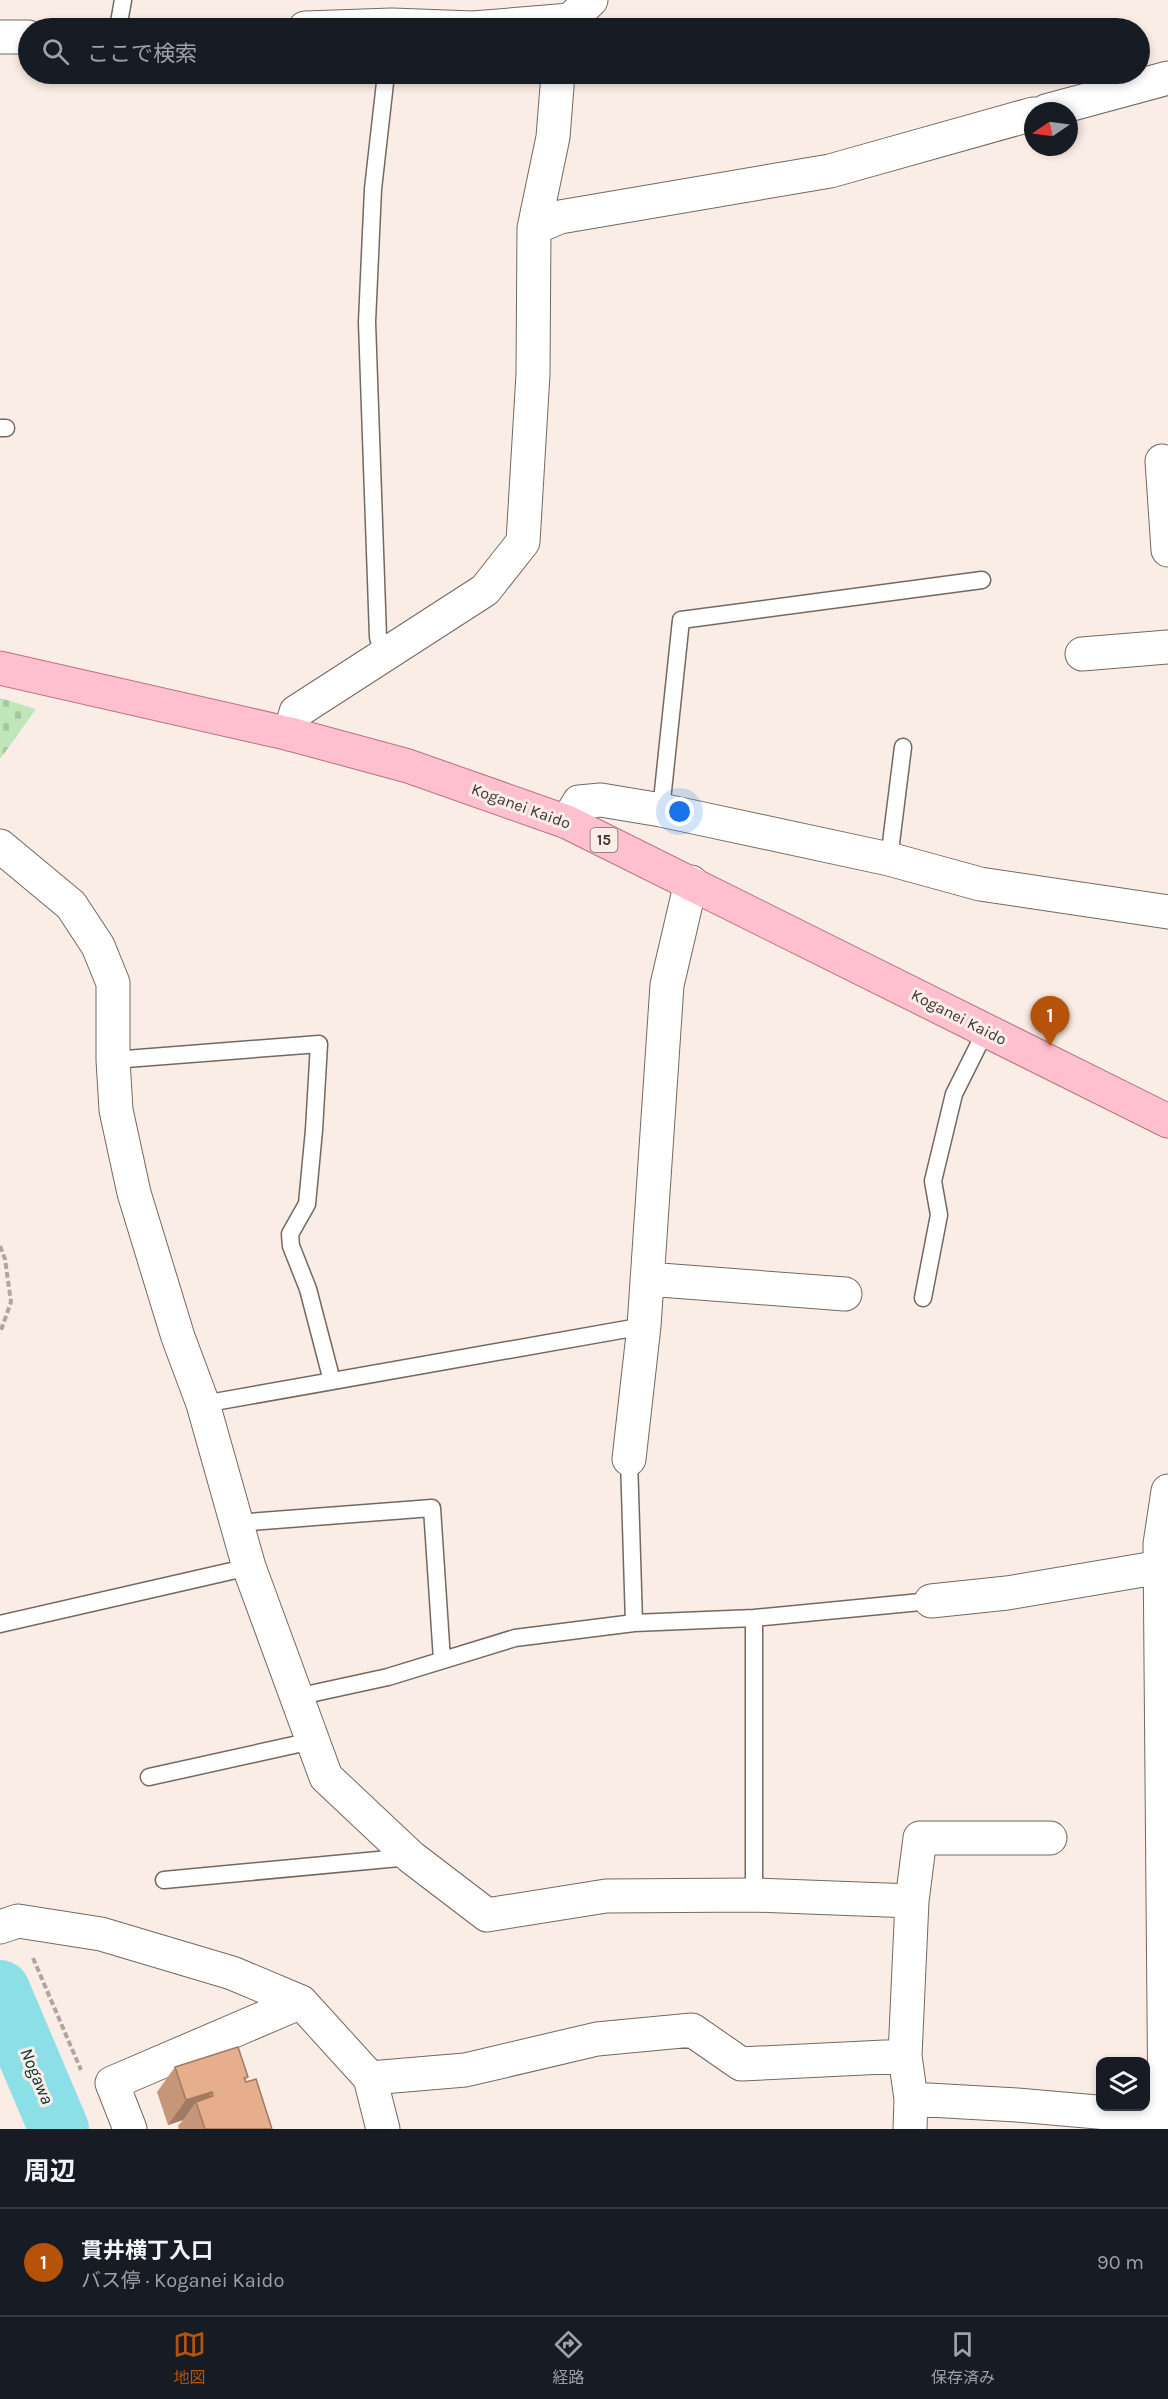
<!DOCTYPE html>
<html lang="ja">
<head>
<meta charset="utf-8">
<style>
  body { margin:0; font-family:Karla,"Noto Sans JP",sans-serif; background:#242831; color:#f1f3f6 }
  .controls { position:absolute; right:18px; bottom:18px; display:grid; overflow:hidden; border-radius:12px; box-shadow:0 3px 9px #0003 }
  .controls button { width:54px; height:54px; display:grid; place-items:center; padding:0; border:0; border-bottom:2px solid #363941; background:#171b24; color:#f1f3f6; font:30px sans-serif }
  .compass { position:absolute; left:1024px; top:102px; width:54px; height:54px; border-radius:50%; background:#171b24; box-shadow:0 3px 9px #0003; rotate:257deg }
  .you { position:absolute; left:680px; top:812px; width:21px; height:21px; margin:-15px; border:4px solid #fff; border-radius:50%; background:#1a73e8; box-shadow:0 0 0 9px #1a73e833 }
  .badge { display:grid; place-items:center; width:39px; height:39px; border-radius:50%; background:#b45309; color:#fff; font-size:20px; font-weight:700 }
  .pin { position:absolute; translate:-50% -50px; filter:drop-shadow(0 2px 3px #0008) }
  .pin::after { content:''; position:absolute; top:32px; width:21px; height:18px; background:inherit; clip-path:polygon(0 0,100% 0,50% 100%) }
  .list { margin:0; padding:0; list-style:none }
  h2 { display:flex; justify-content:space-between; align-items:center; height:78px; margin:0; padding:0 24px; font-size:26px }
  h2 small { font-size:20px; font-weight:400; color:#9ea1a6 }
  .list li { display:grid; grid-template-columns:39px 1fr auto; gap:18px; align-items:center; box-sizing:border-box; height:108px; padding:0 24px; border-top:2px solid #363941 }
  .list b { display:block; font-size:22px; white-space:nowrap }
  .list p { margin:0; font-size:20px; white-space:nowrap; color:#9ea1a6 }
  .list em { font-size:20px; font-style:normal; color:#9ea1a6 }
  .icon { flex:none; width:33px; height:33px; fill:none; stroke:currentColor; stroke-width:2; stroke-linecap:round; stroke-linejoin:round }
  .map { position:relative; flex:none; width:1168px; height:2129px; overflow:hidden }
  .search { position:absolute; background:#171b24; box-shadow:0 3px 9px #0003; left:18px; right:18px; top:18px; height:66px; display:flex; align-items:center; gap:15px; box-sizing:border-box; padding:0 21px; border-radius:33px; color:#9ea1a6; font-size:22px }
  .sheet { height:186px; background:#171b24 }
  nav { display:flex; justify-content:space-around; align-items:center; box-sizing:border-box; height:84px; border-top:2px solid #363941; background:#171b24; font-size:16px; color:#9ea1a6 }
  nav a { display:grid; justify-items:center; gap:3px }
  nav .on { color:#b45309 }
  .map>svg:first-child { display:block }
  .cemetery { fill:url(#cemetery-stones) }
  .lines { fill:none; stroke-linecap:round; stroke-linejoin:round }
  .river { stroke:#8cdee7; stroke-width:60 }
  .lane-casing { stroke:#746861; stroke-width:19 }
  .street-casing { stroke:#746861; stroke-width:35 }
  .primary-casing { stroke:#b97382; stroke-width:35 }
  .path { stroke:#b0a6a0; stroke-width:4; stroke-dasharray:6 3; stroke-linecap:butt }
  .lane { stroke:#fff; stroke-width:16 }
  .street { stroke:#fff; stroke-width:33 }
  .primary { stroke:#febfce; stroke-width:33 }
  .wall { fill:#c69678 }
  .shaded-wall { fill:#a17a62 }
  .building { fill:#e6ae8c; stroke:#a17a62; stroke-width:1.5 }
  .labels { text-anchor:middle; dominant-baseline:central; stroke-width:6; stroke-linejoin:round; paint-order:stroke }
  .shield { fill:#faede5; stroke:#756d68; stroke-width:1.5 }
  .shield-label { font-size:15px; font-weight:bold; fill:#3c3633 }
  .street-label { font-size:16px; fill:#3c3633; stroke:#faede5 }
  .water-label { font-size:18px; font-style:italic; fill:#083236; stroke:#faede5 }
</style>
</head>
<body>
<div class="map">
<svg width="1168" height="2129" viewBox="0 0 1168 2129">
  <defs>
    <pattern id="cemetery-stones" width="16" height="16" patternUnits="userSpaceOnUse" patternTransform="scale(1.5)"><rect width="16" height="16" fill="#bfe6b8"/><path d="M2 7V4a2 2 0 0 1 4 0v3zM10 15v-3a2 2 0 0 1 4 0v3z" fill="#a5c69f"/></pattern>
  </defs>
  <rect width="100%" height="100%" fill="#faede5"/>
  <path class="cemetery" d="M 0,698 L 36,709 L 0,759 Z"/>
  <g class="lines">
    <path class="river" d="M 0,1990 L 59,2129"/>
    <defs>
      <path id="lane" d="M 118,28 L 123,0
        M 0,428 L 6,428
        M 383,656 L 378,637 L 367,322 L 373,189 L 386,74
        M 661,810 L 681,620 L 982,580
        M 889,859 L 903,747
        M 113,1060 L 319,1044 L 314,1130 L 307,1204 L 290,1234 L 291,1246 L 308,1289 L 332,1381
        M 923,1298 L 939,1215 L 933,1181 L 954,1094 L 986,1030
        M 203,1404 L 644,1326
        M 629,1459 L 634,1623
        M 236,1523 L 432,1508 L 442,1660
        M 754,1618 L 754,1895
        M 0,1624 L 249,1567
        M 296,1697 L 388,1677 L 515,1638 L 634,1623 L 754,1618 L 931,1601
        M 149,1777 L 312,1741
        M 164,1880 L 410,1857"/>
      <path id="street" d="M 305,28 L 392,25 L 473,28 L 570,20
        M 568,28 L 570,20 L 591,0
        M 0,37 L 28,37
        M 1046,111 L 1168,78
        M 534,228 L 560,217 L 830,171 L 1033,114
        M 1162,461 L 1168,550
        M 1082,654 L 1168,647
        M 290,734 L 296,712 L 485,590 L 523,542 L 533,374 L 534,228 L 553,137 L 558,74
        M 567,822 L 579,802 L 601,800 L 661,810 L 889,859 L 980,884 L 1168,912
        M 0,846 L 71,905 L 98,946 L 113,983 L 113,1060 L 116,1110 L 134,1193 L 178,1337 L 203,1404 L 249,1567 L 326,1777 L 411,1857 L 487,1915 L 606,1896 L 754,1895 L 912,1901 L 905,2056 L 911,2099 L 1017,2105 L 1165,2118
        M 647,1279 L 845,1294
        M 629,1459 L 644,1326 L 667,985 L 691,882
        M 931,1601 L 1007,1593 L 1161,1567
        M 912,1901 L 920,1838 L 1050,1838
        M 0,1927 L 18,1921 L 101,1934 L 232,1973 L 301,2002 L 370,2078
        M 130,2129 L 112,2083 L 301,2002
        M 383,2129 L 370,2078 L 465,2070 L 597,2039 L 692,2030 L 741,2064 L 905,2056
        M 910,2129 L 911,2099
        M 1165,2129 L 1160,1544 L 1168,1491"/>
      <path id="primary" d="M 0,668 L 290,734 L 408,766 L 567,822 L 1168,1121"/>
    </defs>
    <use href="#lane" class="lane-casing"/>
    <use href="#street" class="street-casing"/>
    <use href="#primary" class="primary-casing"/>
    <path class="path" d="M 0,1246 L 5,1259 L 11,1302 L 0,1333
      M 33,1958 L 81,2070"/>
    <use href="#lane" class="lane"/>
    <use href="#street" class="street"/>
    <use href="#primary" class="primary"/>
  </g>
  <path class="wall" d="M 175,2067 L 248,2077 L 245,2080 L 272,2129 L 179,2129 L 178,2126 L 183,2120 L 168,2125 L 157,2092 Z"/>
  <path class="shaded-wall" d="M 212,2092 L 199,2111 L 196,2102 L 183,2120 L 168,2125 L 186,2100 Z"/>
  <path class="building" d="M 238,2047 L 248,2077 L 244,2078 L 246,2082 L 256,2079 L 272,2129 L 205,2129 L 196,2102 L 213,2096 L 212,2092 L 186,2100 L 175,2067 Z"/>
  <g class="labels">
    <rect class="shield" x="590.5" y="828" width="27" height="24" rx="4.5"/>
    <g class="shield-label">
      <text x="604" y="840">15</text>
    </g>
    <g class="street-label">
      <text transform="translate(521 806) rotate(20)">Koganei Kaido</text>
      <text transform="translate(959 1017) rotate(27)">Koganei Kaido</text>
    </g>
    <g class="water-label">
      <text transform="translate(37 2076) rotate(67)">Nogawa</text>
    </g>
  </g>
</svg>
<div class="controls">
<button><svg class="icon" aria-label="layers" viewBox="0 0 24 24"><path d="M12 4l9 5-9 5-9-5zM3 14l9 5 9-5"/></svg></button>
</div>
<svg class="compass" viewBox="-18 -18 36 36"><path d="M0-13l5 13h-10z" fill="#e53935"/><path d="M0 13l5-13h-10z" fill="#9ea1a6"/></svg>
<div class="you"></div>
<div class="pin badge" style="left:1050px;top:1046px">1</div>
<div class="search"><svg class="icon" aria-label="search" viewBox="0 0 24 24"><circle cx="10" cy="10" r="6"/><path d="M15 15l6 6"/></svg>ここで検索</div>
</div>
<section class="sheet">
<h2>周辺<small></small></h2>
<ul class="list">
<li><span class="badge">1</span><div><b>貫井横丁入口</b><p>バス停 · Koganei Kaido</p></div><em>90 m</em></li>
</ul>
</section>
<nav>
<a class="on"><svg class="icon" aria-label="map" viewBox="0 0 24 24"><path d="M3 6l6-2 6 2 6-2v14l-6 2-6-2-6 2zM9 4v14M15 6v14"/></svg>地図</a>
<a><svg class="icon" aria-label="directions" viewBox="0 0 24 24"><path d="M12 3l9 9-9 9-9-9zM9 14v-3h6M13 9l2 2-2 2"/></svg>経路</a>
<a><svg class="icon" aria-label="saved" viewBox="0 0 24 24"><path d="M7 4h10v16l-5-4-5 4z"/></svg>保存済み</a>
</nav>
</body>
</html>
